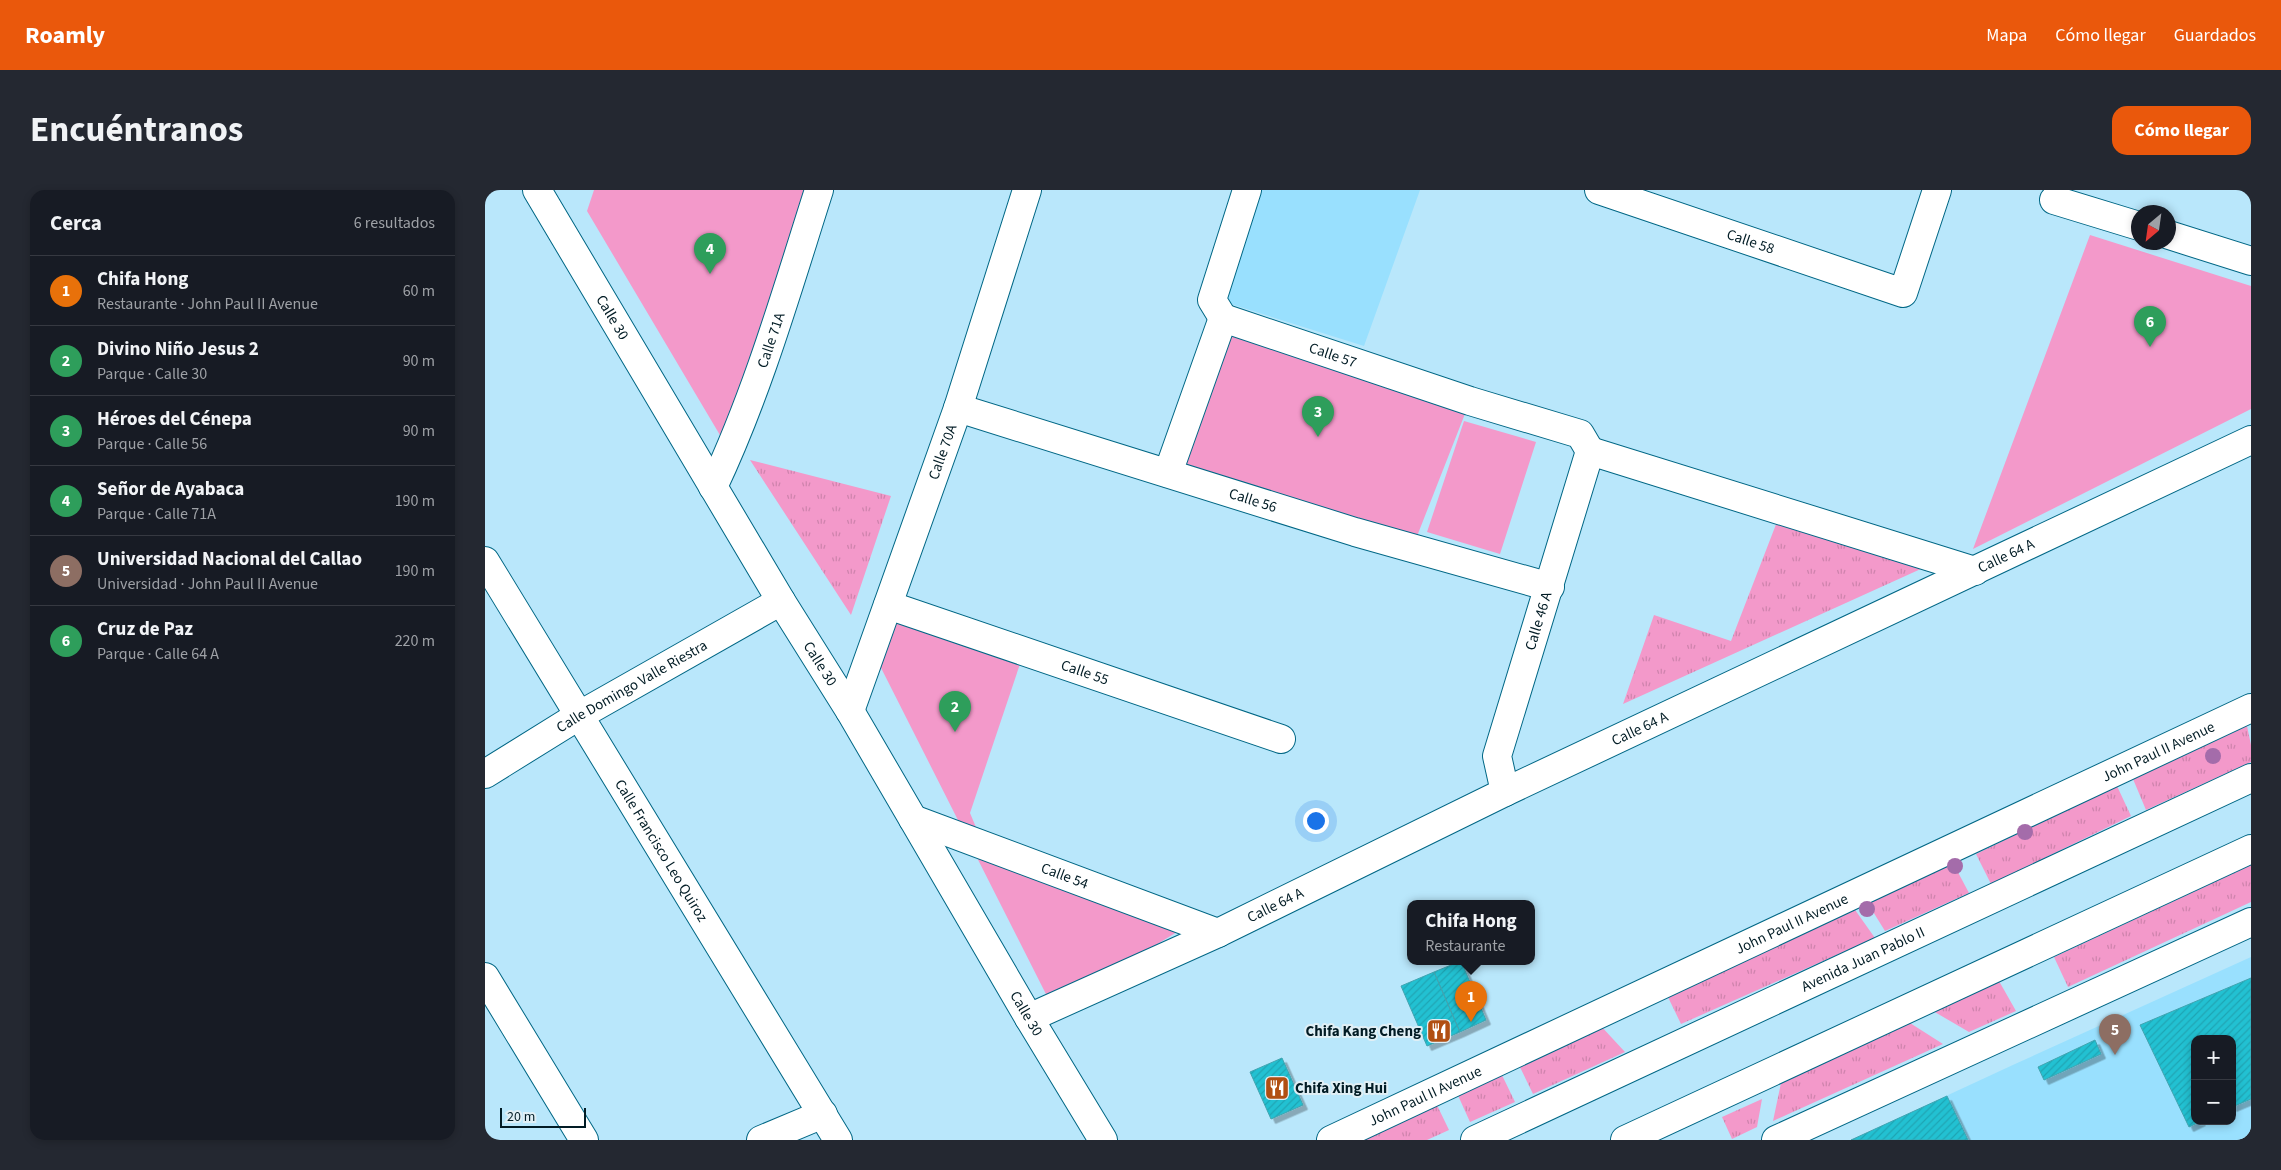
<!DOCTYPE html>
<html lang="es">
<head>
<meta charset="utf-8">
<style>
  body { margin:0; font-family:"Source Sans 3",sans-serif; background:#242831; color:#f1f3f6 }
  .controls { position:absolute; right:15px; bottom:15px; display:grid; overflow:hidden; border-radius:10px; box-shadow:0 2px 8px #0003 }
  .controls button { width:45px; height:45px; display:grid; place-items:center; padding:0; border:0; border-bottom:1px solid #363941; background:#171b24; color:#f1f3f6; font:25px sans-serif }
  .compass { position:absolute; left:1646px; top:15px; width:45px; height:45px; border-radius:50%; background:#171b24; box-shadow:0 2px 8px #0003; rotate:209deg }
  .scale { position:absolute; left:15px; bottom:12px; width:86px; box-sizing:border-box; padding-left:5px; border:2px solid #021c25; border-top:0; font-size:14px; line-height:18px; white-space:nowrap; color:#021c25; -webkit-text-stroke:4px #e0eff5; paint-order:stroke }
  .you { position:absolute; left:830px; top:630px; width:18px; height:18px; margin:-12px; border:4px solid #fff; border-radius:50%; background:#1a73e8; box-shadow:0 0 0 8px #1a73e833 }
  .badge { display:grid; place-items:center; width:32px; height:32px; border-radius:50%; background:#ea580c; color:#fff; font-size:16px; font-weight:700 }
  .pin { position:absolute; translate:-50% -41px; filter:drop-shadow(0 1px 2px #0008) }
  .pin::after { content:''; position:absolute; top:26px; width:18px; height:15px; background:inherit; clip-path:polygon(0 0,100% 0,50% 100%) }
  .popup { position:absolute; left:922px; top:710px; width:128px; height:65px; box-sizing:border-box; display:grid; place-content:center; border-radius:10px; background:#171b24; filter:drop-shadow(0 1px 4px #0005); font-size:16px; white-space:nowrap; color:#9ea1a6 }
  .popup b { font-size:19px; color:#f1f3f6 }
  .popup::after { content:''; position:absolute; left:50%; top:100%; margin-left:-10px; border:10px solid transparent; border-top-color:#171b24 }
  .list { margin:0; padding:0; list-style:none }
  h2 { display:flex; justify-content:space-between; align-items:center; height:65px; margin:0; padding:0 20px; font-size:21px }
  h2 small { font-size:16px; font-weight:400; color:#9ea1a6 }
  .list li { display:grid; grid-template-columns:32px 1fr auto; gap:15px; align-items:center; box-sizing:border-box; height:70px; padding:0 20px; border-top:1px solid #363941 }
  .list b { display:block; font-size:19px; white-space:nowrap }
  .list p { margin:0; font-size:16px; white-space:nowrap; color:#9ea1a6 }
  .list em { font-size:16px; font-style:normal; color:#9ea1a6 }
  .map { position:relative; flex:none; width:1766px; height:950px; overflow:hidden; border-radius:15px }
  header { display:flex; align-items:center; gap:30px; box-sizing:border-box; height:70px; padding:0 25px; background:#ea580c; color:#fff }
  header strong { font-size:24px }
  nav { display:flex; gap:28px; margin-inline-start:auto; font-size:18px }
  .intro { display:flex; align-items:center; justify-content:space-between; box-sizing:border-box; height:120px; padding:0 30px }
  h1 { margin:0; font-size:35px }
  .button { padding:12px 22px; border-radius:15px; background:#ea580c; color:#fff; font-size:18px; font-weight:700 }
  main { display:flex; gap:30px; padding:0 30px }
  aside { flex:1; background:#171b24; border-radius:15px; box-shadow:0 2px 8px #0003 }
  .map>svg:first-child { display:block }
  .built { fill:#99e0fe; fill-rule:evenodd }
  .grass { fill:url(#grass-tufts) }
  .park { fill:#f399ca }
  .building { fill:url(#building-hatch); stroke:#41a4b0; filter:url(#shadow) }
  .lines { fill:none; stroke-linecap:round; stroke-linejoin:round }
  .minor-casing { stroke:#006785; stroke-width:30 }
  .major-casing { stroke:#006785; stroke-width:30 }
  .minor { stroke:#fff; stroke-width:28 }
  .major { stroke:#fff; stroke-width:28 }
  .tree { fill:#a46caa }
  .labels { text-anchor:middle; dominant-baseline:central; stroke-width:4; stroke-linejoin:round; paint-order:stroke }
  .street-label { font-size:15px; fill:#021c25; stroke:#e0eff5 }
  .poi-label { font-size:15px; font-weight:bold; fill:#021c25; stroke:#e0eff5; text-anchor:end }
</style>
</head>
<body>
<header>
<strong>Roamly</strong>
<nav><a>Mapa</a><a>Cómo llegar</a><a>Guardados</a></nav>
</header>
<div class="intro"><h1>Encuéntranos</h1><a class="button">Cómo llegar</a></div>
<main>
<aside>
<h2>Cerca<small>6 resultados</small></h2>
<ul class="list">
<li><span class="badge" style="background:#e8710a">1</span><div><b>Chifa Hong</b><p>Restaurante · John Paul II Avenue</p></div><em>60 m</em></li>
<li><span class="badge" style="background:#2e9e5b">2</span><div><b>Divino Niño Jesus 2</b><p>Parque · Calle 30</p></div><em>90 m</em></li>
<li><span class="badge" style="background:#2e9e5b">3</span><div><b>Héroes del Cénepa</b><p>Parque · Calle 56</p></div><em>90 m</em></li>
<li><span class="badge" style="background:#2e9e5b">4</span><div><b>Señor de Ayabaca</b><p>Parque · Calle 71A</p></div><em>190 m</em></li>
<li><span class="badge" style="background:#8d6e63">5</span><div><b>Universidad Nacional del Callao</b><p>Universidad · John Paul II Avenue</p></div><em>190 m</em></li>
<li><span class="badge" style="background:#2e9e5b">6</span><div><b>Cruz de Paz</b><p>Parque · Calle 64 A</p></div><em>220 m</em></li>
</ul>
</aside>
<div class="map">
<svg width="1766" height="950" viewBox="0 0 1766 950">
  <defs>
    <pattern id="grass-tufts" width="24" height="20" patternUnits="userSpaceOnUse" patternTransform="scale(1.25)"><rect width="24" height="20" fill="#f399ca"/><path d="M3 7l-1-3M5 7V3M7 7l1-3M15 17l-1-3M17 17v-4M19 17l1-3" fill="none" stroke="#cf83ad"/></pattern>
    <pattern id="building-hatch" width="6" height="6" patternUnits="userSpaceOnUse" patternTransform="scale(1.25)"><rect width="6" height="6" fill="#23c1d2"/><path d="M-1 1l2-2M0 6l6-6M5 7l2-2" fill="none" stroke="#1ea5b4"/></pattern>
    <filter id="shadow"><feDropShadow dx="4.5" dy="4.5" stdDeviation="0" flood-color="#0004"/></filter>
  </defs>
  <rect width="100%" height="100%" fill="#b9e7fb"/>
  <path class="built" d="M 766,0 L 935,0 L 879,156 L 733,110 Z
    M 1766,767 L 1766,950 L 1366,950 L 1530,874 ZM 1710,849 L 1747,849 L 1747,931 L 1710,931 Z"/>
  <path class="grass" d="M 265,270 L 406,306 L 366,425 Z
    M 1295,324 L 1449,373 L 1138,514 L 1169,425 L 1246,451 Z
    M 1762,536 L 1766,555 L 1766,572 L 1661,620 L 1648,589 Z
    M 1632,596 L 1646,626 L 1506,694 L 1491,664 Z
    M 1467,671 L 1484,703 L 1400,741 L 1382,712 Z
    M 1766,675 L 1766,712 L 1583,797 L 1569,767 Z
    M 1368,717 L 1390,748 L 1196,834 L 1181,803 Z
    M 1514,791 L 1531,821 L 1484,842 L 1448,821 Z
    M 1425,833 L 1458,854 L 1288,931 L 1296,893 Z
    M 1115,835 L 1140,862 L 1048,904 L 1033,873 Z
    M 1015,881 L 1030,912 L 985,932 L 971,901 Z
    M 1277,909 L 1272,937 L 1247,949 L 1237,927 Z
    M 950,911 L 964,940 L 942,950 L 865,950 Z"/>
  <path class="park" d="M 109,0 L 339,0 L 245,262 L 102,21 Z
    M 1605,45 L 1766,96 L 1766,219 L 1488,359 Z
    M 738,128 L 985,211 L 927,359 L 683,283 Z
    M 979,231 L 1051,252 L 1015,364 L 942,342 Z
    M 419,419 L 539,462 L 485,623 L 498,654 L 705,734 L 568,818 L 388,462 Z"/>
  <path class="building" d="M 976,771 L 1001,830 L 975,842 L 949,782 Z
    M 949,782 L 975,842 L 942,856 L 916,796 Z
    M 1766,788 L 1766,909 L 1747,917 L 1747,849 L 1710,849 L 1710,931 L 1716,931 L 1704,937 L 1655,835 Z
    M 1610,850 L 1616,864 L 1559,890 L 1553,877 Z
    M 797,868 L 818,915 L 786,929 L 765,882 Z
    M 1462,906 L 1483,950 L 1366,950 Z"/>
  <g class="lines">
    <defs>
      <g id="minor">
        <path id="s1" d="M 52,0 L 296,411 L 365,521 L 544,828 L 618,950"/>
        <path id="s2" d="M 1114,0 L 1418,103 L 1452,0"/>
        <path d="M 1569,10 L 1654,36"/>
        <path d="M 1684,45 L 1766,71"/>
        <path id="s3" d="M 738,128 L 985,211 L 1095,244 L 1105,261"/>
        <path d="M 738,128 L 727,110 L 762,0"/>
        <path id="s4" d="M 473,218 L 870,342 L 1065,397"/>
        <path d="M 1105,261 L 1490,381"/>
        <path d="M 683,283 L 738,128"/>
        <path id="s5" d="M 228,297 C 273,202 302,100 334,0"/>
        <path id="s6" d="M 0,371 L 353,950"/>
        <path id="s7" d="M 403,415 L 796,549"/>
        <path id="s8" d="M 365,521 L 473,218 L 542,0"/>
        <path id="s9" d="M 0,584 L 95,525 L 296,411"/>
        <path id="s10" d="M 1020,602 L 1012,566 L 1105,261"/>
        <path id="s11" d="M 428,629 L 733,743"/>
        <path d="M 0,787 L 99,950"/>
        <path id="s12" d="M 544,828 L 733,743 L 1020,602 L 1766,250"/>
        <path d="M 276,950 L 338,924"/>
        <path id="s13" d="M 846,950 L 1766,518"/>
        <path d="M 1291,950 L 1766,732"/>
      </g>
      <g id="major">
        <path id="s14" d="M 990,950 L 1766,588"/>
        <path d="M 1140,950 L 1766,659"/>
      </g>
    </defs>
    <use href="#minor" class="minor-casing"/>
    <use href="#major" class="major-casing"/>
    <use href="#minor" class="minor"/>
    <use href="#major" class="major"/>
  </g>
  <g class="tree">
    <circle cx="1728" cy="566" r="8"/>
    <circle cx="1540" cy="642" r="8"/>
    <circle cx="1470" cy="676" r="8"/>
    <circle cx="1382" cy="719" r="8"/>
  </g>
  <defs>
    <symbol id="restaurant-square" viewBox="-11 -11 22 22"><rect x="-9" y="-9" width="18" height="18" rx="4" fill="#b14f12" stroke="#e0eff5"/><path d="M-5-6h1v4h1v-4h1v4h1v-4h1v5L-1.5 .5V6h-2V.5L-5-1ZM5-6V6H3V1.5H1.5Q1.5-4 5-6Z" fill="#fff"/></symbol>
  </defs>
  <g fill-rule="evenodd">
    <use href="#restaurant-square" x="940" y="827" width="28" height="28"/>
    <use href="#restaurant-square" x="778" y="884" width="28" height="28"/>
  </g>
  <g class="labels">
    <g class="street-label">
      <text stroke="none"><textPath href="#s2" startOffset="160">Calle 58</textPath></text>
      <text stroke="none"><textPath href="#s1" startOffset="148">Calle 30</textPath></text>
      <text stroke="none"><textPath href="#s5" startOffset="158">Calle 71A</textPath></text>
      <text stroke="none"><textPath href="#s3" startOffset="116">Calle 57</textPath></text>
      <text stroke="none"><textPath href="#s8" startOffset="275">Calle 70A</textPath></text>
      <text stroke="none"><textPath href="#s4" startOffset="309">Calle 56</textPath></text>
      <text stroke="none"><textPath href="#s12" startOffset="1081">Calle 64 A</textPath></text>
      <text stroke="none"><textPath href="#s10" startOffset="178">Calle 46 A</textPath></text>
      <text stroke="none"><textPath href="#s1" startOffset="552">Calle 30</textPath></text>
      <text stroke="none"><textPath href="#s7" startOffset="208">Calle 55</textPath></text>
      <text stroke="none"><textPath href="#s9" startOffset="171">Calle Domingo Valle Riestra</textPath></text>
      <text stroke="none"><textPath href="#s12" startOffset="676">Calle 64 A</textPath></text>
      <text stroke="none"><textPath href="#s13" startOffset="914">John Paul II Avenue</textPath></text>
      <text stroke="none"><textPath href="#s6" startOffset="339">Calle Francisco Leo Quiroz</textPath></text>
      <text stroke="none"><textPath href="#s11" startOffset="162">Calle 54</textPath></text>
      <text stroke="none"><textPath href="#s12" startOffset="271">Calle 64 A</textPath></text>
      <text stroke="none"><textPath href="#s13" startOffset="509">John Paul II Avenue</textPath></text>
      <text stroke="none"><textPath href="#s14" startOffset="428">Avenida Juan Pablo II</textPath></text>
      <text stroke="none"><textPath href="#s1" startOffset="958">Calle 30</textPath></text>
      <text stroke="none"><textPath href="#s13" startOffset="104">John Paul II Avenue</textPath></text>
    </g>
    <g class="poi-label">
      <text x="936" y="841">Chifa Kang Cheng</text>
      <text x="810" y="898" text-anchor="start">Chifa Xing Hui</text>
    </g>
  </g>
</svg>
<div class="controls">
<button>+</button>
<button>−</button>
</div>
<svg class="compass" viewBox="-18 -18 36 36"><path d="M0-13l5 13h-10z" fill="#e53935"/><path d="M0 13l5-13h-10z" fill="#9ea1a6"/></svg>
<div class="scale">20 m</div>
<div class="you"></div>
<div class="pin badge" style="left:986px;top:832px;background:#e8710a">1</div>
<div class="popup"><b>Chifa Hong</b>Restaurante</div>
<div class="pin badge" style="left:470px;top:542px;background:#2e9e5b">2</div>
<div class="pin badge" style="left:833px;top:247px;background:#2e9e5b">3</div>
<div class="pin badge" style="left:225px;top:84px;background:#2e9e5b">4</div>
<div class="pin badge" style="left:1630px;top:865px;background:#8d6e63">5</div>
<div class="pin badge" style="left:1665px;top:157px;background:#2e9e5b">6</div>
</div>
</main>
</body>
</html>
